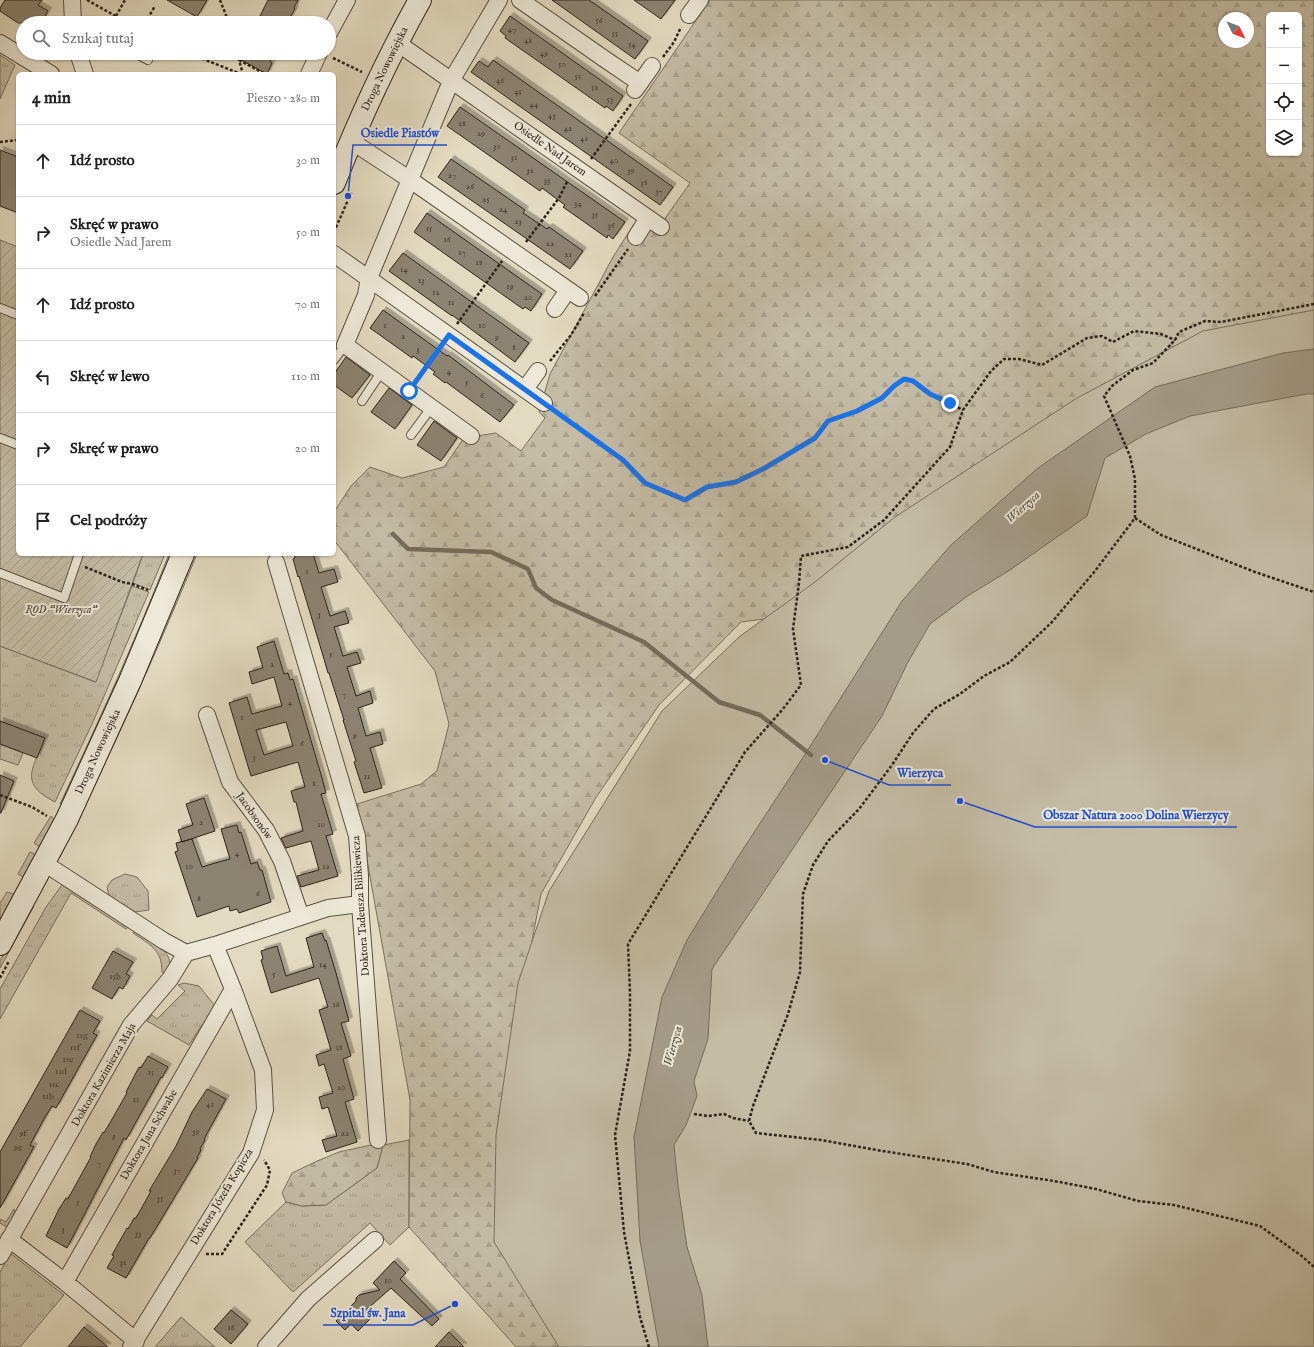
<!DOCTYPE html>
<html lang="pl">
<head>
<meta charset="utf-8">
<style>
  body { margin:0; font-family:"IM FELL English",serif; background:#f6f6f6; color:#222 }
  .controls { position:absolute; right:12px; top:12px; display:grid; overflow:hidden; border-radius:6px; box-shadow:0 1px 3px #0004 }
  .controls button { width:36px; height:36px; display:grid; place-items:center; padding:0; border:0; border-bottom:1px solid #e0e0e0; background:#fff; color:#222; font:20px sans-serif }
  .compass { position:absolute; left:1218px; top:12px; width:36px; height:36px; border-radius:50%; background:#fff; box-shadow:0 1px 3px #0004; rotate:132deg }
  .stop { position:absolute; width:12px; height:12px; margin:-9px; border:3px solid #1a73e8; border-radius:50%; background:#fff }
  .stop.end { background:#1a73e8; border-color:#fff; box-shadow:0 1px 4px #0008 }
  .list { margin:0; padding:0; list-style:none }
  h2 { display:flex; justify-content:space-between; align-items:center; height:52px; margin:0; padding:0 16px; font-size:17px }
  h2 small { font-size:13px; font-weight:400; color:#767676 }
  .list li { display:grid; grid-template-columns:26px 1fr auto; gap:12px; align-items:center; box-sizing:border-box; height:72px; padding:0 16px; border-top:1px solid #e0e0e0 }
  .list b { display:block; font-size:15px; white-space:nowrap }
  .list p { margin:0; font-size:13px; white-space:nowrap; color:#767676 }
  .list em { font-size:13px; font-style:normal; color:#767676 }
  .icon { flex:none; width:22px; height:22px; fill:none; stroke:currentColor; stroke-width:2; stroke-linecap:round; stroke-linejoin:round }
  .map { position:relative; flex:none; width:1314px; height:1347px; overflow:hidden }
  .search { position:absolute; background:#fff; box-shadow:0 1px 3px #0004; left:16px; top:16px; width:320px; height:44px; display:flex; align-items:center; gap:10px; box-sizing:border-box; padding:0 14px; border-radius:22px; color:#767676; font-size:15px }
  .panel { position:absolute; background:#fff; box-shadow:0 1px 3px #0004; left:16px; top:72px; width:320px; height:484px; border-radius:6px }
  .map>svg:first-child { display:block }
  .grass { fill:url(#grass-tufts); stroke:#787060 }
  .forest { fill:url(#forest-firs); stroke:#787060; fill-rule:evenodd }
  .park { fill:#c4bca5; stroke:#787060 }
  .garden { fill:url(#garden-furrows); stroke:#787060 }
  .water { fill:#a59c88; stroke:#756c5c }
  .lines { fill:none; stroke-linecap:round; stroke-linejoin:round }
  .stream { stroke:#756c5c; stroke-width:4.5 }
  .building { fill:#8c8371; stroke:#2d231a; fill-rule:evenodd; filter:url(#shadow) }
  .lane-casing { stroke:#5a5144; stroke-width:10 }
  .street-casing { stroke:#5a5144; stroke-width:18 }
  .secondary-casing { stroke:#2d231a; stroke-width:24 }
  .path { stroke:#2d231a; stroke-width:2.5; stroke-dasharray:3 2; stroke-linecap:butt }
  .lane { stroke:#ede8d7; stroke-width:8 }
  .street { stroke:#ede8d7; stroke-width:16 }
  .secondary { stroke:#ede8d7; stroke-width:22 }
  .route { stroke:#1a73e8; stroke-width:5 }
  .labels { text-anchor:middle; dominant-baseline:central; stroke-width:4; stroke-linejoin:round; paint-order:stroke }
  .number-label { font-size:9px; fill:#453b30 }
  .street-label { font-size:11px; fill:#2d231a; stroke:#ede8d7 }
  .park-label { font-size:11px; font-style:italic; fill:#53493d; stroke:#ede8d7 }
  .water-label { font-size:12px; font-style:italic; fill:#574d40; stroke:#ede8d7 }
  .leader { fill:none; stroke:#1d4ed8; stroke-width:1.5 }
  .callout-dot { fill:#1d4ed8; stroke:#ede8d7; stroke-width:1.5 }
  .callout-label { font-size:12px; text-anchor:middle; font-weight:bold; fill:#1d4ed8; stroke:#ede8d7; stroke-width:4; stroke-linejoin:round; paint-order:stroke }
</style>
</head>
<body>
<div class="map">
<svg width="1314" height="1347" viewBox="0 0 1314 1347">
  <defs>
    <pattern id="grass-tufts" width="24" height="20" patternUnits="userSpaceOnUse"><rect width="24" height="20" fill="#c4bca5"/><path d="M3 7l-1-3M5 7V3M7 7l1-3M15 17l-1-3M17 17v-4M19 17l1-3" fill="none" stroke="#a9a18d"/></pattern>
    <pattern id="forest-firs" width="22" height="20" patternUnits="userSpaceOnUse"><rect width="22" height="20" fill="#c4bca5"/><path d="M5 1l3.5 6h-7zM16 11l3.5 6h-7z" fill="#a9a18d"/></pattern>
    <pattern id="garden-furrows" width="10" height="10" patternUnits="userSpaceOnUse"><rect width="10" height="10" fill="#c4bca5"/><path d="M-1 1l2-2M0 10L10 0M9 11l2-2" fill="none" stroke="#a9a18d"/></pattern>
    <filter id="shadow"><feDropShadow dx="3.5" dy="-3.5" stdDeviation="0" flood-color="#0004"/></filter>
  </defs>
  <rect width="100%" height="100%" fill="#e3dbc1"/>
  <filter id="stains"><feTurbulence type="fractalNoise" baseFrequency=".005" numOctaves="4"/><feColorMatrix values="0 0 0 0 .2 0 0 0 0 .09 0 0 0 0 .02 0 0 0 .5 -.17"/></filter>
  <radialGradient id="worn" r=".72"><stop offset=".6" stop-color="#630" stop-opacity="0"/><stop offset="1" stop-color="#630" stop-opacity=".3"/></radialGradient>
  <path class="grass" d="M 0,55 L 15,65 L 0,99 Z
    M 143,554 L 165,554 L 150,590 L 133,583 Z
    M 169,554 L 174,554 L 150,615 L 63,803 L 60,804 C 99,721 136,639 169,554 Z
    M 193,554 L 197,554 C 155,657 109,757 60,857 L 60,853 Z
    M 132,586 L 149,592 L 92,724 L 55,802 C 18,783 33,769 45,738 L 0,721 L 0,646 L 95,682 Z
    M 0,744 L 23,753 L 18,765 L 0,759 Z
    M 51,816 L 55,821 L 42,848 L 34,843 Z
    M 30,852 L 38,856 L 26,879 L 18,874 Z
    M 125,874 L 137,877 L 148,891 L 149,910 L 135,912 L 109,896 L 107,887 L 112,880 Z
    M 62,885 L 128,927 L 126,929 L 71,893 L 0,1019 L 0,989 L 46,907 Z
    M 7,892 L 16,895 L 0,928 L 0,903 Z
    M 31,905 L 34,906 L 0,968 L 0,961 Z
    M 134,931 C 143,937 166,948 169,959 C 171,964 168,970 166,974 L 162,972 C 162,949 150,945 133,933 Z
    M 184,983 L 199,986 L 215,1006 L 214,1016 L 202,1025 L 189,1045 L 147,1021 L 152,1015 L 157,1019 L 185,991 L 178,985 Z
    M 409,1140 L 409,1227 L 390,1245 L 370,1223 L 293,1292 L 245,1242 L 286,1202 L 302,1206 L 326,1205 L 377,1168 L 383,1145 Z
    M 14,1209 L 15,1213 L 7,1227 L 0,1223 L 0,1219 L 6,1222 Z
    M 10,1253 L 64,1295 L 20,1347 L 0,1347 L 0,1272 Z
    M 181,1317 L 215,1347 L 155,1347 Z"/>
  <path class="forest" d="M 710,0 L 1314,0 L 1314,349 L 902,601 L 741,622 L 659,705 L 595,799 L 541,894 L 525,977 L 659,1347 L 516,1347 L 409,1227 L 410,1100 L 357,804 L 421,784 L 437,771 L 449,724 L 435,671 L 334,540 L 334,512 L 351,486 L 370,467 L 402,478 L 444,467 L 464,438 L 496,433 L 521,451 L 545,418 L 539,412 L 550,374 L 613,257 L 634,224 L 663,226 L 666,217 L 690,183 L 619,133 ZM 1269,15 L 1299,15 L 1299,153 L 1269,153 ZM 1224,18 L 1248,18 L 1248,42 L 1224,42 Z
    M 371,1145 L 383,1145 L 377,1168 L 326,1205 L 302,1206 L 286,1202 L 282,1193 L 292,1173 L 315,1162 L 339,1152 Z"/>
  <path class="park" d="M 1314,310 L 1314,1347 L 559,1347 L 494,1242 L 496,1135 L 518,983 L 549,891 L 662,711 L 739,637 L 815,582 L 895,517 L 1077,398 L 1203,331 Z"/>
  <path class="garden" d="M 0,240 L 18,247 L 18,554 L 143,554 L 96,682 L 0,646 Z"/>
  <path class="water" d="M 1314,349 L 1314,394 L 1306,394 L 1190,416 L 1146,434 L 1105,458 L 1087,516 L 1010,570 L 969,595 L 930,624 L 908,662 L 882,716 L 712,969 L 708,1039 L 694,1081 L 697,1096 L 686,1125 L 674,1145 L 678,1185 L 687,1247 L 702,1295 L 708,1347 L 659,1347 L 640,1241 L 634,1137 L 662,997 L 687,940 L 738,857 L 804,756 L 902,601 L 951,545 L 1038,468 L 1155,387 L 1283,353 Z"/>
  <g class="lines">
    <path class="stream" d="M 393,534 L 408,549 L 491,552 L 528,569 L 536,588 L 552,600 L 644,642 L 719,702 L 760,715 L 811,755"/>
  </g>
  <path class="building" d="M 5,0 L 42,0 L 38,5 L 48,11 L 41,23 L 18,23 L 0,11 L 0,8 Z
    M 167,0 L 207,0 L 197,17 Z
    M 268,0 L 298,0 L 294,8 L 295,9 L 287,23 L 260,23 L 263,18 L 260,16 Z
    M 552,0 L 589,0 L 648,41 L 635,59 Z
    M 634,0 L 675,0 L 661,19 Z
    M 510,16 L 623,96 L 613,111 L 606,106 L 605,108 L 505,38 L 506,36 L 500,31 Z
    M 228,53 L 274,53 L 270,62 L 272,63 L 267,74 Z
    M 493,60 L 673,187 L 660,205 L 471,72 L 479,61 L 488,67 Z
    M 460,107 L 625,222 L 613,239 L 608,235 L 607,238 L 563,207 L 565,205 L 542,188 L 540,191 L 447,126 Z
    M 0,150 L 18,157 L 18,213 L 0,206 Z
    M 451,159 L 525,210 L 523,213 L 547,229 L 549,227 L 583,251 L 570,269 L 438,177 Z
    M 427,213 L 542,294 L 531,311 L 525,307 L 523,309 L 414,232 Z
    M 403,253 L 529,343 L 515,362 L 452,315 L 452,316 L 389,271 Z
    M 383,310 L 447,356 L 448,355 L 514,405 L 500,422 L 446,382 L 445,383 L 433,374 L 435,372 L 413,356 L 412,358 L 370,328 Z
    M 346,357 L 370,375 L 352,398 L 334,385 L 334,374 Z
    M 389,388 L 412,405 L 395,429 L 371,412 Z
    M 434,421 L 457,438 L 441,461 L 417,445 Z
    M 294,554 L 313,554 L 319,573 L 334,569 L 338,582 L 321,587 L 330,616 L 345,611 L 349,623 L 334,627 L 343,656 L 357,652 L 361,663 L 347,667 L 356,696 L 370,691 L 373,703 L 358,708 L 366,736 L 380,732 L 383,744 L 370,748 L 382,788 L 364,793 L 354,762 L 356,761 L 343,720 L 344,720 L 329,673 L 328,673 L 324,659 L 299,576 L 298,577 L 293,559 L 295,558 Z
    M 274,641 L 284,674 L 288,673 L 290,680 L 293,679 L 322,778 L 326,793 L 321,794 L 333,834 L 326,836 L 338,876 L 301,887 L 297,876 L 319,870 L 311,841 L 286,848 L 281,838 L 303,831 L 296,802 L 294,802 L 291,791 L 305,787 L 298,762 L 251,776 L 229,703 L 247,697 L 252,714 L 282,706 L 274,677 L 252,684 L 249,672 L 263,668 L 257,647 ZM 286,722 L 293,746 L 264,755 L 256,730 Z
    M 0,721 L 45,738 L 37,758 L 0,744 Z
    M 0,775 L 14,781 L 1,813 L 0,813 Z
    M 204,798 L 215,831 L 182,842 L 178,830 L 193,825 L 186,804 Z
    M 237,825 L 239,833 L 241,832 L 251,864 L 257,862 L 260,870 L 262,870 L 271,902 L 239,913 L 237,909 L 230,911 L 229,906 L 197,917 L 175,852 L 178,851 L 176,843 L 192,839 L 202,867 L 215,863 L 230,859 L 221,829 Z
    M 322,933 L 325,941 L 326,940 L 336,973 L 349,1021 L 341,1023 L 351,1056 L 343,1059 L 354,1099 L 345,1102 L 357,1142 L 326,1152 L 322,1140 L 337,1136 L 328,1107 L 322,1109 L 319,1097 L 333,1093 L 324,1064 L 319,1066 L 316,1055 L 331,1050 L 319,1010 L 328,1007 L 319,978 L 271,993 L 261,960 L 263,959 L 261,951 L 277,946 L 286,976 L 314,967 L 306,938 Z
    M 113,951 L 133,962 L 126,974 L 130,976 L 123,989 L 119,987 L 112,999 L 92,988 Z
    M 80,1010 L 100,1021 L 93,1033 L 97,1035 L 56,1108 L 52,1106 L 44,1119 L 30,1145 L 34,1147 L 0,1208 L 0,1152 Z
    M 148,1056 L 168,1067 L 162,1078 L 161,1077 L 126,1140 L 124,1138 L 67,1248 L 46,1236 L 59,1209 L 66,1198 L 68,1199 L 75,1186 L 91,1157 L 90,1157 L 96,1144 L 103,1132 L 104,1133 L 127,1093 L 126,1092 L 139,1067 L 141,1068 Z
    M 207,1089 L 226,1099 L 204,1139 L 205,1140 L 200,1149 L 201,1150 L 197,1158 L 198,1158 L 150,1238 L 149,1238 L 126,1278 L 107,1268 L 114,1256 L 112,1255 L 127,1228 L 128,1229 L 134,1218 L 136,1218 L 151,1191 L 149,1191 L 176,1146 L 192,1112 Z
    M 394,1261 L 406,1273 L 400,1279 L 439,1319 L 432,1326 L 391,1288 L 366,1310 L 372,1317 L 358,1331 L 351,1324 L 345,1330 L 336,1321 L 356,1301 L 356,1298 L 359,1295 L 380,1290 L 373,1283 Z
    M 231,1310 L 248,1324 L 231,1344 L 214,1329 Z
    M 84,1327 L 108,1347 L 68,1347 Z
    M 449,1332 L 464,1347 L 435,1347 Z"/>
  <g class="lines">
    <defs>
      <path id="lane" d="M 135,53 L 148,60
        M 0,308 L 18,315
        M 334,360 L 345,345
        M 362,401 L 382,371
        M 411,435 L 431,408
        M 0,438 L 18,445
        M 0,573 L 64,598 L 79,554"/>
      <path id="street" d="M 72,0 L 73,23
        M 520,0 L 606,60 L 640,83
        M 689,15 L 700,0
        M 329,33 L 347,0
        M 396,42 L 661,227
        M 0,43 L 51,74
        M 78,53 L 85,74
        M 309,74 L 319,53
        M 635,90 L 652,66
        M 351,141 L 409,179 L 580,298
        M 636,237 L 648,218
        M 334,254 L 544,403
        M 555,309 L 568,290
        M 525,389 L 538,371
        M 471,436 L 345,345 L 366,295 L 369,278 L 451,81 L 499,0
        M 276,562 L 357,836 L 360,876 L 360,904 L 378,1140
        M 207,715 L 230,782 L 266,830 L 282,861 L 301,917
        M 44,863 L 164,941 L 186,953
        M 9,1239 L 65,1282 L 136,1341
        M 0,1256 L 131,1025 L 170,979 L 186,953 L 215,945 L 328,908 L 360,904
        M 65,1282 L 233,989
        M 131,1347 L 251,1153 L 265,1110 L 263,1070 L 233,989 L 215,945
        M 266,1347 L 308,1299 L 375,1240"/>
      <path id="secondary" d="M 334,183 C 359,120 387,59 420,0
        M 0,944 L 67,819 L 130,681 L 183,554"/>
    </defs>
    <use href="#lane" class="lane-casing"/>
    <use href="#street" class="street-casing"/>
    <use href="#secondary" class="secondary-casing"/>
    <path class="path" d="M 87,0 L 128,23
      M 220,0 L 229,23
      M 116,16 L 125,0
      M 145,23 L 155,6
      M 180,23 L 182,19
      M 188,53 L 241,74
      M 237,53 L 243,74
      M 663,57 L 674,42 L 681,27
      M 333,58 L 362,72
      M 239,60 L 265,74
      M 0,142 L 18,140
      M 591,159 L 631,104
      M 334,232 L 352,191
      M 526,242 L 559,198 L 568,180
      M 595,296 L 628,249
      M 1314,304 L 1221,322 L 1205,321 L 1179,332 L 1175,340 L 1153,363 L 1133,370 L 1112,386 L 1104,396 L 1130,456 L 1135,479 L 1135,518 L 1095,571 L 1052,622 L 1010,662 L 984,676 L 960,694 L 934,709 L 913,733 L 892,765 L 859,809 L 828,841 L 813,865 L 803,894 L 800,972 L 788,1014 L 753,1106 L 749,1121 L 756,1133 L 821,1140 L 882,1151 L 967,1164 L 994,1172 L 1054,1181 L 1096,1189 L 1138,1201 L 1174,1205 L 1260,1226 L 1303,1257 L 1314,1267
      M 457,324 L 502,261
      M 550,361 L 571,335 L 584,313
      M 417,379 L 440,348
      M 556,411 L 623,460 L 645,483 L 685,500 L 707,487 L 736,482 L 763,469 L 815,438 L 828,421 L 857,411 L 882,399 L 894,386 L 904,379 L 913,381 L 930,394 L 963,410
      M 1135,518 L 1161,535 L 1255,572 L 1314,592
      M 85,567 L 122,582 L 132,584 L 148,590
      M 0,795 L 32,807 L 47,816
      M 0,978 L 9,961
      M 694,1114 L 708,1116 L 724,1114 L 733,1118 L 749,1121
      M 206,1254 L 222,1254 L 267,1185 L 270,1170 L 264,1160
      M 649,1347 L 640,1317 L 624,1232 L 615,1135 L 630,1051 L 630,992 L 628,944 L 745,752 L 783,709 L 801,685 L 793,629 L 799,583 L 801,556 L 848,547 L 884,520 L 950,447 L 963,410 L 991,371 L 1004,359 L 1019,359 L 1042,365 L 1087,338 L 1102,336 L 1113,342 L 1134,331 L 1161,334 L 1175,340"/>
    <use href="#lane" class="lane"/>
    <use href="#street" class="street"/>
    <use href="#secondary" class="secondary"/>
  </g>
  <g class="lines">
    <path class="route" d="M 409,391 L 449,335 L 623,460 L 645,483 L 685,500 L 707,487 L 736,482 L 763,469 L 815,438 L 828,421 L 857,411 L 882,398 L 894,386 L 904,379 L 913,381 L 930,394 L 950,403"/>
  </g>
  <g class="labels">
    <g class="number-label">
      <text x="599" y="20">56</text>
      <text x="512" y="29">47</text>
      <text x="615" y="33">55</text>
      <text x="528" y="40">48</text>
      <text x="632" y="44">54</text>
      <text x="544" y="53">49</text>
      <text x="562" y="64">50</text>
      <text x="578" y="76">51</text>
      <text x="500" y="80">46</text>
      <text x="595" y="87">52</text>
      <text x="518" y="91">45</text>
      <text x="610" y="99">53</text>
      <text x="534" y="104">44</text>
      <text x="552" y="115">43</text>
      <text x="462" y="123">28</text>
      <text x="568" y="128">42</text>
      <text x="481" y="133">29</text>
      <text x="584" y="138">41</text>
      <text x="497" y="146">30</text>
      <text x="514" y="157">31</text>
      <text x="614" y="160">40</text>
      <text x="530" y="170">32</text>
      <text x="631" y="170">39</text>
      <text x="452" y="175">27</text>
      <text x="547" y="180">33</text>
      <text x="644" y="182">38</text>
      <text x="470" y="186">26</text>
      <text x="659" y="191">37</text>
      <text x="486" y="199">25</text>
      <text x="578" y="203">34</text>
      <text x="503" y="209">24</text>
      <text x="595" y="214">35</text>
      <text x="518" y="221">23</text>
      <text x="611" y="225">36</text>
      <text x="429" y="228">15</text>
      <text x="447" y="239">16</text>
      <text x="550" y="243">22</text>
      <text x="462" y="252">17</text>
      <text x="568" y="254">21</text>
      <text x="479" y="262">18</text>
      <text x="404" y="269">14</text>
      <text x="421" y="280">13</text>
      <text x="510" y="286">19</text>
      <text x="436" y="292">12</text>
      <text x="528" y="297">20</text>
      <text x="451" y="302">11</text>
      <text x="385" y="325">1</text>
      <text x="482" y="325">10</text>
      <text x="403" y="336">2</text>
      <text x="497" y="337">9</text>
      <text x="514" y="347">8</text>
      <text x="418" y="349">3</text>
      <text x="449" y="371">4</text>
      <text x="467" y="382">5</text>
      <text x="482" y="395">6</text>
      <text x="499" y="409">7</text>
      <text x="307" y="571">1</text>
      <text x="319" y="614">3</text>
      <text x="331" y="654">5</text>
      <text x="272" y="664">2</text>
      <text x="344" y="694">7</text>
      <text x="290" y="702">4</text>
      <text x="242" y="717">1</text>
      <text x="355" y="735">9</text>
      <text x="302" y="743">6</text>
      <text x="254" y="757">3</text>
      <text x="367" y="776">11</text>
      <text x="314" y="783">8</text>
      <text x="201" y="822">2</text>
      <text x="321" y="824">10</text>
      <text x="237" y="853">4</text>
      <text x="189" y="866">10</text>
      <text x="326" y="866">12</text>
      <text x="258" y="893">6</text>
      <text x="199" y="898">8</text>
      <text x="323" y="964">14</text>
      <text x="274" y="974">5</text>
      <text x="115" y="976">15b</text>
      <text x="336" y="1004">16</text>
      <text x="82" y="1035">11g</text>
      <text x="75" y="1047">11f</text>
      <text x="339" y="1047">18</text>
      <text x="68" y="1059">11e</text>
      <text x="61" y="1071">11d</text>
      <text x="151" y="1072">15</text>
      <text x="54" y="1084">11c</text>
      <text x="341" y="1087">20</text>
      <text x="48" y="1096">11b</text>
      <text x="136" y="1099">11</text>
      <text x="210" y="1104">41</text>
      <text x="196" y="1131">39</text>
      <text x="23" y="1133">9f</text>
      <text x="345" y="1133">22</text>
      <text x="114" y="1136">9</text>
      <text x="18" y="1147">9e</text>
      <text x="99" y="1163">7</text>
      <text x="177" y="1170">37</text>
      <text x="160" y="1198">35</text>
      <text x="78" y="1202">5</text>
      <text x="63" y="1229">3</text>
      <text x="138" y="1233">33</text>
      <text x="123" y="1262">31</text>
      <text x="388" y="1280">10</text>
      <text x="231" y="1327">16</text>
    </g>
    <g class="street-label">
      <text transform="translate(385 69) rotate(-64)">Droga Nowowiejska</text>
      <text transform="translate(550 149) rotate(35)">Osiedle Nad Jarem</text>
      <text transform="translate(98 752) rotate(-65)">Droga Nowowiejska</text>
      <text transform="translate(254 816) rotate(55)">Jacobsonów</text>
      <text transform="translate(361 906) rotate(-94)">Doktora Tadeusza Bilikiewicza</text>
      <text transform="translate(104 1075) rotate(-60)">Doktora Kazimierza Maja</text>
      <text transform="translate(149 1135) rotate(-60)">Doktora Jana Schwabe</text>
      <text transform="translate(222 1197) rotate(-59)">Doktora Józefa Kopicza</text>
    </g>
    <g class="park-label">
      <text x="61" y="610">ROD "Wierzyca"</text>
    </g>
    <g class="water-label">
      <text transform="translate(1023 507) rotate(-42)">Wierzyca</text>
      <text transform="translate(673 1046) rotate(-74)">Wierzyca</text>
    </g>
  </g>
  <path class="leader" d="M348 196L353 145H447M825 760L889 785H951M960 801L1035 827H1237M455 1304L413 1325H323"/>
  <g class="callout-dot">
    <circle cx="348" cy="196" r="4"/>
    <circle cx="825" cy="760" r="4"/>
    <circle cx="960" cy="801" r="4"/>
    <circle cx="455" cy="1304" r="4"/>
  </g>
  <g class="callout-label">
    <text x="400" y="137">Osiedle Piastów</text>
    <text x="920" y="777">Wierzyca</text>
    <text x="1136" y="819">Obszar Natura 2000 Dolina Wierzycy</text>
    <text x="368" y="1317">Szpital św. Jana</text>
  </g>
  <rect width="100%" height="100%" filter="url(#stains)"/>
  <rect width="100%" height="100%" fill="url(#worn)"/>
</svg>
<div class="controls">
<button>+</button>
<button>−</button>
<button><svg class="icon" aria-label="locate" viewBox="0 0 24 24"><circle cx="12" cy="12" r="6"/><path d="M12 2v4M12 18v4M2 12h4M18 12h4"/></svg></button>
<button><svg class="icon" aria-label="layers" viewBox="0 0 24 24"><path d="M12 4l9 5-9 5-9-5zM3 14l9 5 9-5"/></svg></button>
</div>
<svg class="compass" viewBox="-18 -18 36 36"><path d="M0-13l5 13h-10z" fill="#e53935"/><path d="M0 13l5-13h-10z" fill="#767676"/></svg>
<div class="stop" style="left:409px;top:391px"></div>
<div class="stop end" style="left:950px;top:403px"></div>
<div class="search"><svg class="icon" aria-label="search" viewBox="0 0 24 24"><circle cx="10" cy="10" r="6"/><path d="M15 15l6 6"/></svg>Szukaj tutaj</div>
<section class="panel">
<h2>4 min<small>Pieszo · 280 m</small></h2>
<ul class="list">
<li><svg class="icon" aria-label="ahead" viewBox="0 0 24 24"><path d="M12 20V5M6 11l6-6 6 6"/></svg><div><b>Idź prosto</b></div><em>30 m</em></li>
<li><svg class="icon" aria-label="right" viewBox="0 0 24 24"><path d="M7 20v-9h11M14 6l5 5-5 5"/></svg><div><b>Skręć w prawo</b><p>Osiedle Nad Jarem</p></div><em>50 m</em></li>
<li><svg class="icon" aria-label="ahead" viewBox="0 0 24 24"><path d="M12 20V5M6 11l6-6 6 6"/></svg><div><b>Idź prosto</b></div><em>70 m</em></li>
<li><svg class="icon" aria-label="left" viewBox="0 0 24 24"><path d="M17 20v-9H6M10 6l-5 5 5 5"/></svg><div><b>Skręć w lewo</b></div><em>110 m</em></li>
<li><svg class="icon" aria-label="right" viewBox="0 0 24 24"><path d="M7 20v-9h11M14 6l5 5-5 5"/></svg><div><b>Skręć w prawo</b></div><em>20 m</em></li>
<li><svg class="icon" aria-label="arrive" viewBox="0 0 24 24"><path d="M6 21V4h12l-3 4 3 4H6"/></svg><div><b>Cel podróży</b></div></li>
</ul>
</section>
</div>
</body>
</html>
